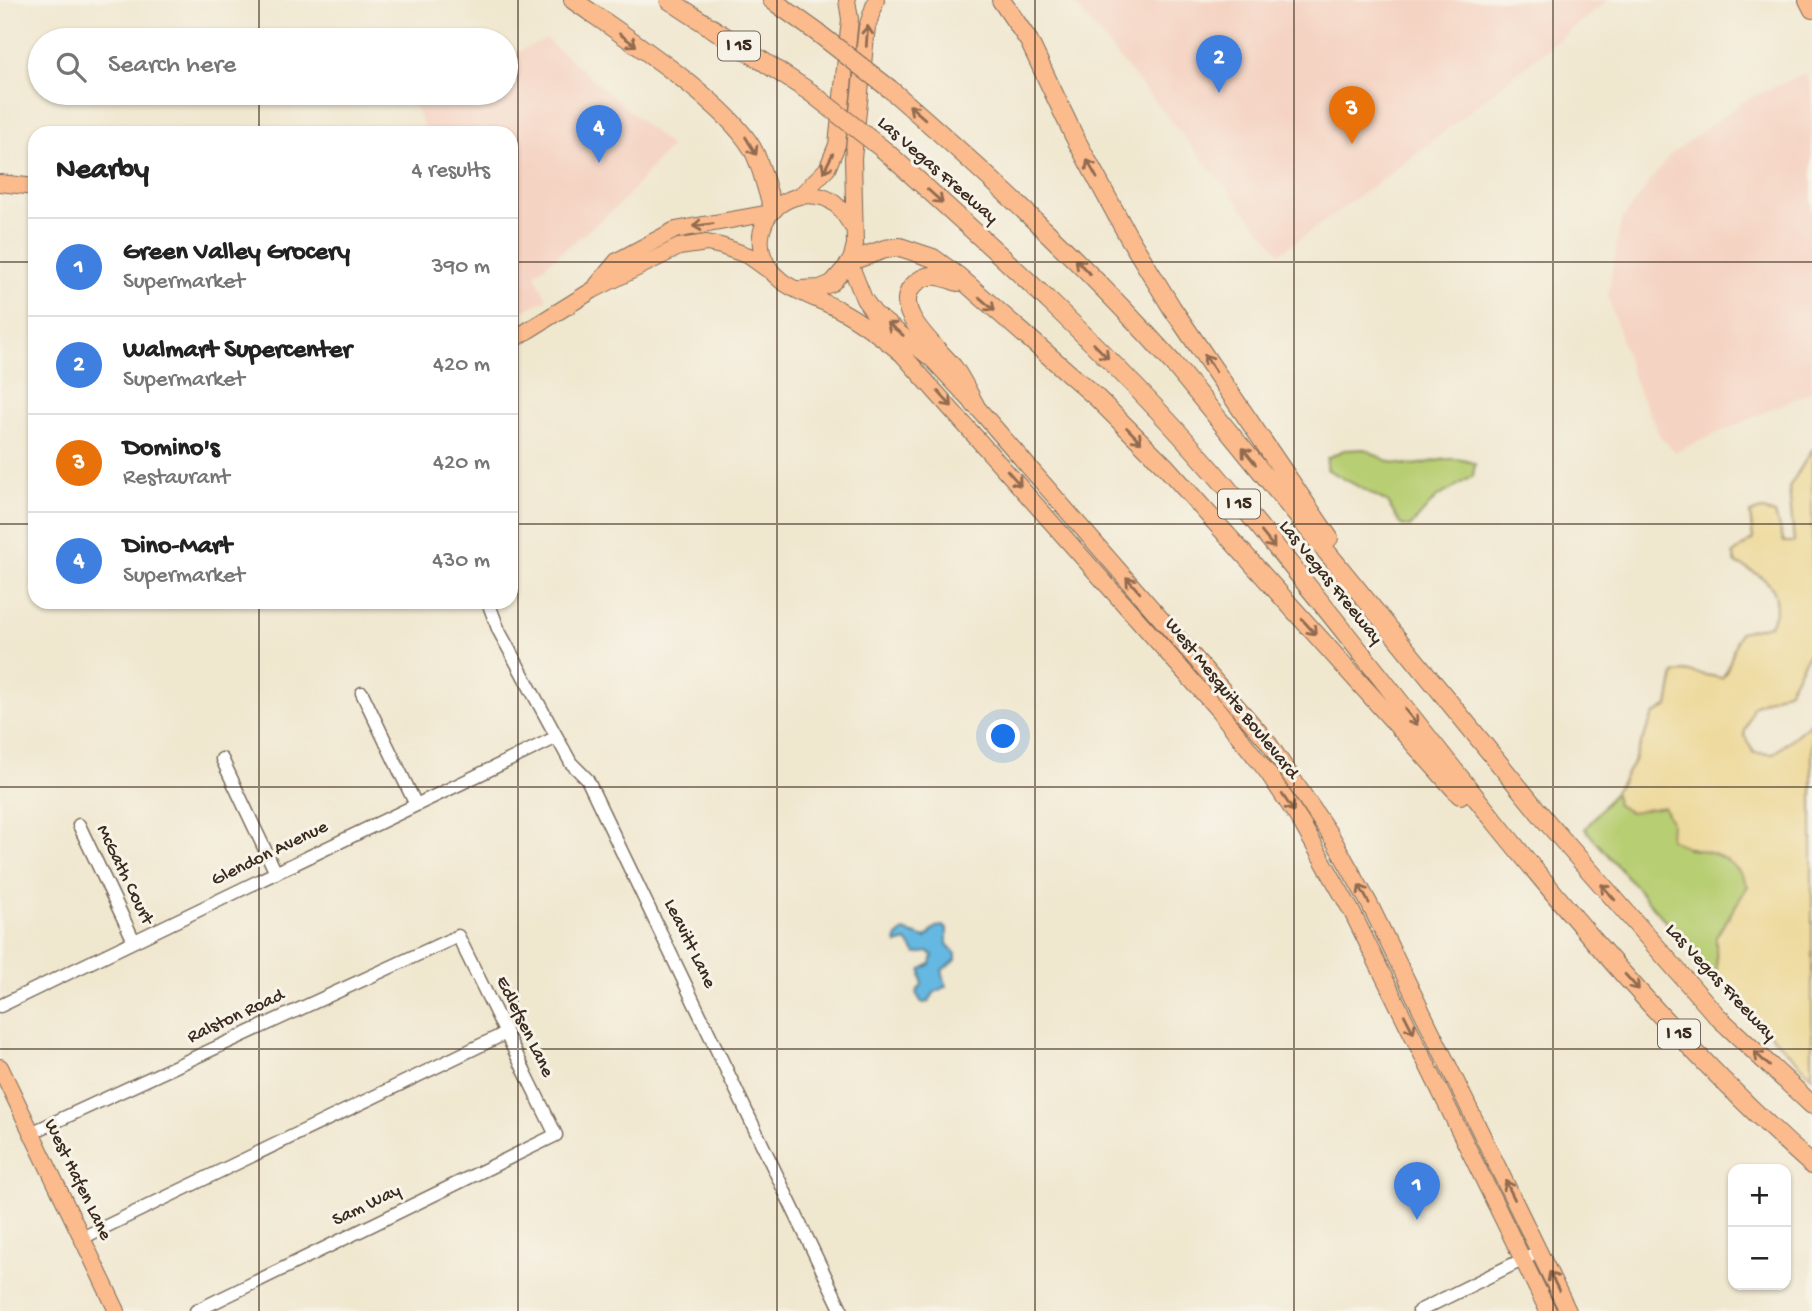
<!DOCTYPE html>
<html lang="en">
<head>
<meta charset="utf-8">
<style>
  body { margin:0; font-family:"Gochi Hand",sans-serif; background:#f6f6f6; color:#222 }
  .controls { position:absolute; right:21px; bottom:21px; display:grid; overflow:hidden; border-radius:14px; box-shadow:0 2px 5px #0004 }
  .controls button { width:63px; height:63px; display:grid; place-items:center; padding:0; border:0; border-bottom:2px solid #e0e0e0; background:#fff; color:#222; font:35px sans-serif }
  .you { position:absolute; left:1004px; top:737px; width:24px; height:24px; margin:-18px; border:5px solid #fff; border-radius:50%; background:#1a73e8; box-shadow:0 0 0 10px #1a73e833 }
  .badge { display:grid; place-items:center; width:46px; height:46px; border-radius:50%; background:#b5179e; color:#fff; font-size:23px; font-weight:700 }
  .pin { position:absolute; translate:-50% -58px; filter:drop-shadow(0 2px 4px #0008) }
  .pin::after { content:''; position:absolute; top:37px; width:24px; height:21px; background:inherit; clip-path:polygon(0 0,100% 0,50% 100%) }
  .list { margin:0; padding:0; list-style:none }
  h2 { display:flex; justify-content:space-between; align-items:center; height:91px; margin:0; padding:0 28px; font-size:30px }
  h2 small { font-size:23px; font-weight:400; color:#767676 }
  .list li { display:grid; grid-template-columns:46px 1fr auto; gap:21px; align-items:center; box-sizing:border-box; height:98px; padding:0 28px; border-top:2px solid #e0e0e0 }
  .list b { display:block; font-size:26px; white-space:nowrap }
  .list p { margin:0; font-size:23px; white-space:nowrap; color:#767676 }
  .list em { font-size:23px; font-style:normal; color:#767676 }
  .icon { flex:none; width:38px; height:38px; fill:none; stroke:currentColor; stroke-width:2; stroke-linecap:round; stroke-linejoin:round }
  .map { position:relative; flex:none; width:1812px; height:1311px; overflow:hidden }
  .search { position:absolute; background:#fff; box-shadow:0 2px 5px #0004; left:28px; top:28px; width:490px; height:77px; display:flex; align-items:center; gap:18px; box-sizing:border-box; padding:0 24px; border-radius:38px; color:#767676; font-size:26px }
  .panel { position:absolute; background:#fff; box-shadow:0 2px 5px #0004; left:28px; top:126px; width:490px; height:483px; border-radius:21px }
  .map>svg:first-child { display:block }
  .built { fill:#f5d3c2 }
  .green { fill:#b8ce72; stroke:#7a7c48; stroke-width:2 }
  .sand { fill:#eeda9e; stroke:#94825e; stroke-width:2 }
  .water { fill:#65b8e1; stroke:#507180; stroke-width:2 }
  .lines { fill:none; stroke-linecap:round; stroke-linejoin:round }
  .minor-casing { stroke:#7a6c5c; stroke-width:15 }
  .major-casing { stroke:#7a6c5c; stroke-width:18 }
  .highway-casing { stroke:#7a6c5c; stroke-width:20 }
  .minor { stroke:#fff; stroke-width:12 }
  .major { stroke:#fbbb8c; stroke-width:16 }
  .highway { stroke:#fbbb8c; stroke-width:18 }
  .highway-bridge-casing { stroke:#7a6c5c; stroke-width:20; stroke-linecap:butt }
  .highway-bridge { stroke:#fbbb8c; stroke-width:18 }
  .oneway { stroke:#916b50 }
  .grid { fill:none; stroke:#3b2a1e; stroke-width:2; stroke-opacity:0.55 }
  .labels { text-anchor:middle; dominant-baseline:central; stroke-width:6; stroke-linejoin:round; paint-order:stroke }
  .shield { fill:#f7f3e8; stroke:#73665b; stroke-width:2 }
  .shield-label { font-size:18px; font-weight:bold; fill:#3b2a1e }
  .street-label { font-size:19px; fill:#3b2a1e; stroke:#f7f3e8 }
</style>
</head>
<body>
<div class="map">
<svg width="1812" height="1311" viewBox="0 0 1812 1311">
  <rect width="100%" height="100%" fill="#f7f3e8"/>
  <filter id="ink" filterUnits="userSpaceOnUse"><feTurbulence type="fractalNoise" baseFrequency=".0143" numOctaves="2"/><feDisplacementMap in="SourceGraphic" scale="14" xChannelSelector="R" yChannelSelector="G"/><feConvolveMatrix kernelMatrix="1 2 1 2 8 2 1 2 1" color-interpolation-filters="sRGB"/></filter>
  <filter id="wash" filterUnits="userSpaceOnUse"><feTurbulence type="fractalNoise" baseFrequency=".00686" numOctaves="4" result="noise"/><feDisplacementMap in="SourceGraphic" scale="28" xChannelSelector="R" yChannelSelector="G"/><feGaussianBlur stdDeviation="1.57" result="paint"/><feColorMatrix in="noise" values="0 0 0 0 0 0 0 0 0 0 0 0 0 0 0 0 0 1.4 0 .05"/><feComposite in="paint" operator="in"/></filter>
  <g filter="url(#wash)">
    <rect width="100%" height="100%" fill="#f0e7cf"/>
    <path class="built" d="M 1071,0 L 1608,0 L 1402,165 L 1280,253 Z
      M 546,39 L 670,146 L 621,203 L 535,274 L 547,299 L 511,317 L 511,133 L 427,133 L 411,98 L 424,93 L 506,93 L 506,57 Z
      M 1805,73 L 1812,90 L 1812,391 L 1675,452 L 1660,436 L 1633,378 L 1608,296 L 1621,221 L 1670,155 L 1744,101 Z"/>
    <path class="green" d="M 1366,449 C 1418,485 1433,446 1475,464 L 1473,476 L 1436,498 L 1410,527 L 1401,525 L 1387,502 L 1326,469 L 1327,458 L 1344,450 Z
      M 1615,792 L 1617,805 L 1664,807 L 1687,849 C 1718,850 1734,860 1748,886 L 1716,937 L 1717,980 L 1585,829 Z"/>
    <path class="sand" d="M 1812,450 L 1812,647 L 1789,690 L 1753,706 L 1744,734 L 1754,753 L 1773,754 L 1812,722 L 1812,1076 L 1717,980 L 1716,937 L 1748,886 C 1726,843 1704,859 1670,839 L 1671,822 L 1664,807 L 1630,812 L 1617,805 L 1615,792 L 1632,765 L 1653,715 L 1668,706 L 1674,674 L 1684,671 L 1722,678 C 1732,665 1732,648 1740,632 L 1770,625 C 1788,589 1765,577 1736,563 L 1733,554 L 1753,539 L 1750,513 L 1763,510 L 1775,514 L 1784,542 L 1794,542 L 1789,487 Z"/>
    <path class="water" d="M 943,926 L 947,929 L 947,944 L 956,954 L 956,960 L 942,970 L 946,986 L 934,993 L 929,1002 L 922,1003 L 916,993 L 922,984 L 921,969 L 931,964 L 933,955 L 928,952 L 916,954 L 907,941 L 897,944 L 896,938 L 904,931 L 926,938 L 936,927 Z"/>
  </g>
  <g filter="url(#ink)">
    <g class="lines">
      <defs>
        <path id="minor" d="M 488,602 L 499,631 L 571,763 L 587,779 L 842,1311
          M 362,693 L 416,805
          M 222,759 L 276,873
          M 79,825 L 134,941
          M 0,1006 L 557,737
          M 31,1133 L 458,936 L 556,1135 L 196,1311
          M 82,1238 L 506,1033
          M 1419,1311 L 1540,1251"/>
        <path id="major" d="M 1807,0 L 1812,10
          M 0,183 L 35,187
          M 801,195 L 827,169 L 837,145 L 850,19 L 847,0
          M 852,226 C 844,214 837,201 822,197 C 791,188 757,213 761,246 C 765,286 810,294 840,310 C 862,322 883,338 902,354 L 1218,710 L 1268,773 L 1302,824 L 1352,912 L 1548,1311
          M 850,264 L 864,299 L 874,313 L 933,360 L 975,405 L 1268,742 L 1333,839 L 1369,903 L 1568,1311
          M 597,285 L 617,261 L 675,230 L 770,213
          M 799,289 L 820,288 L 832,283 L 851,261 L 855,244 L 853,158 L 867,27 L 876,0
          M 511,341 L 593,290 L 679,247 L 707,243 L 721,246 L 749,256 L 767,269
          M 0,1067 L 117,1311"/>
        <path id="highway" d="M 573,0 C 621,34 724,100 752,148 C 763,167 765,189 774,209
          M 669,0 L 810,92
          M 772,0 L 818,33
          M 1001,0 L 1029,41 L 1074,136 L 1128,236 L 1172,308 L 1329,538
          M 890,89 C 989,175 1085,264 1172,362 L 1546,821 L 1717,1016 L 1812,1105
          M 884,150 C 998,252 1111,354 1211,469 C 1410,701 1582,961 1812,1165
          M 851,261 L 885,249 L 900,247 L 933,258 L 958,276 L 1097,398 L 1165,466 L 1460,795
          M 958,282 C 943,277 931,271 917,282 C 885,307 938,348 953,367 C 962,379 968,393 975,405"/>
      </defs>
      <use href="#minor" class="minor-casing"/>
      <use href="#major" class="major-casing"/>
      <use href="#highway" class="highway-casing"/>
      <use href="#minor" class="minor"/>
      <use href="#major" class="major"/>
      <use href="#highway" class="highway"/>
      <defs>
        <path id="highway-bridge" d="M 818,33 L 890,89
          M 810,92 L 884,150"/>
      </defs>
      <use href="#highway-bridge" class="highway-bridge-casing"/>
      <use href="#highway-bridge" class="highway-bridge"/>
    </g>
    <defs><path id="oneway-shaft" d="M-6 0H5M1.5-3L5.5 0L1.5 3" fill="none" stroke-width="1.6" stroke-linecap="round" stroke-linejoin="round" transform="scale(1.75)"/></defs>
    <g class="oneway">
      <use href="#oneway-shaft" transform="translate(867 36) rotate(-86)"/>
      <use href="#oneway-shaft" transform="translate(628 40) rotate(36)"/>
      <use href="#oneway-shaft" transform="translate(917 112) rotate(-139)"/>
      <use href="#oneway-shaft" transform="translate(751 146) rotate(59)"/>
      <use href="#oneway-shaft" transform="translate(828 163) rotate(117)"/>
      <use href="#oneway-shaft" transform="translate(1092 169) rotate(-119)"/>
      <use href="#oneway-shaft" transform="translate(935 196) rotate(42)"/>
      <use href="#oneway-shaft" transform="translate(703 225) rotate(173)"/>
      <use href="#oneway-shaft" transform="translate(1083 267) rotate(-135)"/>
      <use href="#oneway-shaft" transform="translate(987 304) rotate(41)"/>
      <use href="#oneway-shaft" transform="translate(895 329) rotate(-142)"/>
      <use href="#oneway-shaft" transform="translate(1101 351) rotate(45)"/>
      <use href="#oneway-shaft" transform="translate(1210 363) rotate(-124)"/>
      <use href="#oneway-shaft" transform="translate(945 399) rotate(48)"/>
      <use href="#oneway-shaft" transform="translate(1134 435) rotate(45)"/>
      <use href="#oneway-shaft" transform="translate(1249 456) rotate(-129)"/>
      <use href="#oneway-shaft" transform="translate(1014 478) rotate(49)"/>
      <use href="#oneway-shaft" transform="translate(1268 540) rotate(51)"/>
      <use href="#oneway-shaft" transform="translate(1133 585) rotate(-131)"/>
      <use href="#oneway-shaft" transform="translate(1309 627) rotate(48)"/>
      <use href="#oneway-shaft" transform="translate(1411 717) rotate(51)"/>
      <use href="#oneway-shaft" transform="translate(1288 803) rotate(56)"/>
      <use href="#oneway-shaft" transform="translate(1608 892) rotate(-131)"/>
      <use href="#oneway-shaft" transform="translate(1364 894) rotate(-119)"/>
      <use href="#oneway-shaft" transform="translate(1632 982) rotate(48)"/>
      <use href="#oneway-shaft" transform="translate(1409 1024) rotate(63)"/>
      <use href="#oneway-shaft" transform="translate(1762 1059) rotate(-137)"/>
      <use href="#oneway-shaft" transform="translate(1510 1190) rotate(-116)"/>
      <use href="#oneway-shaft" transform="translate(1554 1281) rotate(-116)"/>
    </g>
  </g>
  <path class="grid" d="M 259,0 L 259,40M 518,0 L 518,1311M 777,0 L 777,1311M 1035,0 L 1035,1311M 1294,0 L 1294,1311M 1553,0 L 1553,1311M 259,93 L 259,133M 0,262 L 35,262M 511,262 L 1812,262M 0,524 L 35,524M 511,524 L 1812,524M 259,602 L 259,1311M 0,787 L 1812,787M 0,1049 L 1812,1049"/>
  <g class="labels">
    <g class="shield">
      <rect x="718" y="31.5" width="42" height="29" rx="5"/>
      <rect x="1218" y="489.5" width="42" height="29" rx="5"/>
      <rect x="1658" y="1019.5" width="42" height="29" rx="5"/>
    </g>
    <g class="shield-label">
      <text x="739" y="46">I 15</text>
      <text x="1239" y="504">I 15</text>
      <text x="1679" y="1034">I 15</text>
    </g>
    <g class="street-label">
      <text transform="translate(937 171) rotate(41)">Las Vegas Freeway</text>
      <text transform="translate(1330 583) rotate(51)">Las Vegas Freeway</text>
      <text transform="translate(1231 699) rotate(51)">West Mesquite Boulevard</text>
      <text transform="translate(270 854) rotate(-26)">Glendon Avenue</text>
      <text transform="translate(124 875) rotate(64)">McGath Court</text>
      <text transform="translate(689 944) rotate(64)">Leavitt Lane</text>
      <text transform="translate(1720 983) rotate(47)">Las Vegas Freeway</text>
      <text transform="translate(236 1017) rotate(-25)">Ralston Road</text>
      <text transform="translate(524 1027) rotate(64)">Edlefsen Lane</text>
      <text transform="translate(77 1180) rotate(64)">West Hafen Lane</text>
      <text transform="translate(367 1206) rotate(-26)">Sam Way</text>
    </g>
  </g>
</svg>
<div class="controls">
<button>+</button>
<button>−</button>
</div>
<div class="you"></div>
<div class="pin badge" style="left:1417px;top:1220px;background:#3f7fe0">1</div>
<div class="pin badge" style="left:1219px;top:93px;background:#3f7fe0">2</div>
<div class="pin badge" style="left:1352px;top:144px;background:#e8710a">3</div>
<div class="pin badge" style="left:599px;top:163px;background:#3f7fe0">4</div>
<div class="search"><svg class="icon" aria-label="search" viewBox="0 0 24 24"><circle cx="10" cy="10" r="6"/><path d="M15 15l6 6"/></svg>Search here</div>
<section class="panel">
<h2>Nearby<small>4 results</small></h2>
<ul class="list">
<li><span class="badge" style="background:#3f7fe0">1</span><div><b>Green Valley Grocery</b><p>Supermarket</p></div><em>390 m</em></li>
<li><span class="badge" style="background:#3f7fe0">2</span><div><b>Walmart Supercenter</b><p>Supermarket</p></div><em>420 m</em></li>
<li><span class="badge" style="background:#e8710a">3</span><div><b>Domino's</b><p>Restaurant</p></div><em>420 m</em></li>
<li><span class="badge" style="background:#3f7fe0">4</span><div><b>Dino-Mart</b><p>Supermarket</p></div><em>430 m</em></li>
</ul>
</section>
</div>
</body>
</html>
